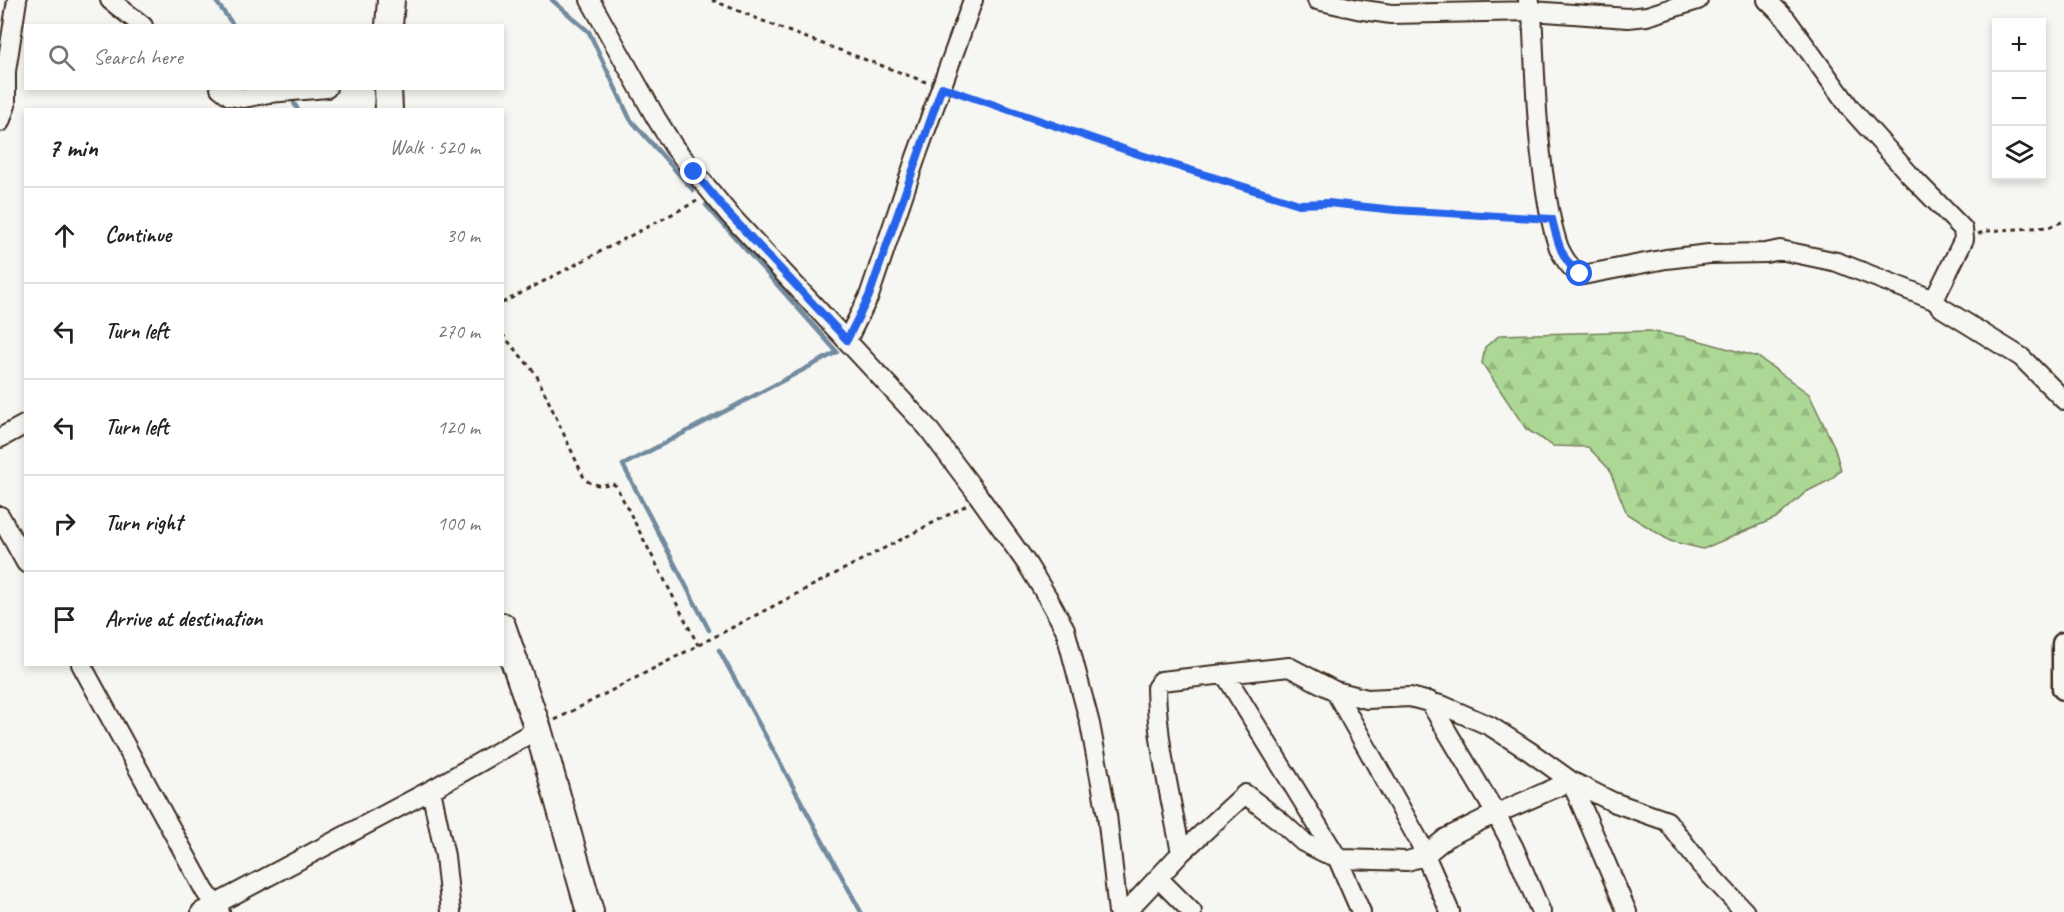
<!DOCTYPE html>
<html lang="en">
<head>
<meta charset="utf-8">
<style>
  body { margin:0; font-family:Caveat,sans-serif; background:#f6f6f6; color:#222 }
  .controls { position:absolute; right:18px; top:18px; display:grid; overflow:hidden; border-radius:0px; box-shadow:0 3px 9px #0003 }
  .controls button { width:54px; height:54px; display:grid; place-items:center; padding:0; border:0; border-bottom:2px solid #e0e0e0; background:#fff; color:#222; font:30px sans-serif }
  .stop { position:absolute; width:18px; height:18px; margin:-14px; border:4px solid #2563eb; border-radius:50%; background:#fff }
  .stop.end { background:#2563eb; border-color:#fff; box-shadow:0 2px 6px #0008 }
  .list { margin:0; padding:0; list-style:none }
  h2 { display:flex; justify-content:space-between; align-items:center; height:78px; margin:0; padding:0 24px; font-size:26px }
  h2 small { font-size:20px; font-weight:400; color:#767676 }
  .list li { display:grid; grid-template-columns:39px 1fr auto; gap:18px; align-items:center; box-sizing:border-box; height:96px; padding:0 24px; border-top:2px solid #e0e0e0 }
  .list b { display:block; font-size:22px; white-space:nowrap }
  .list em { font-size:20px; font-style:normal; color:#767676 }
  .icon { flex:none; width:33px; height:33px; fill:none; stroke:currentColor; stroke-width:2; stroke-linecap:round; stroke-linejoin:round }
  .map { position:relative; flex:none; width:2064px; height:912px; overflow:hidden }
  .search { position:absolute; background:#fff; box-shadow:0 3px 9px #0003; left:24px; top:24px; width:480px; height:66px; display:flex; align-items:center; gap:15px; box-sizing:border-box; padding:0 21px; border-radius:0px; color:#767676; font-size:22px }
  .panel { position:absolute; background:#fff; box-shadow:0 3px 9px #0003; left:24px; top:108px; width:480px; height:558px; border-radius:0px }
  .map>svg:first-child { display:block }
  .forest { fill:url(#forest-firs); stroke:#74805a; stroke-width:1.5 }
  .lines { fill:none; stroke-linecap:round; stroke-linejoin:round }
  .stream { stroke:#728b9f; stroke-width:4.5 }
  .minor-casing { stroke:#3b2a1e; stroke-width:22 }
  .tertiary-casing { stroke:#3b2a1e; stroke-width:27 }
  .secondary-casing { stroke:#3b2a1e; stroke-width:30 }
  .path { stroke:#3b2a1e; stroke-width:3; stroke-dasharray:4.5 4.5; stroke-linecap:butt }
  .minor { stroke:#f6f6f2; stroke-width:18 }
  .tertiary { stroke:#f6f6f2; stroke-width:22 }
  .secondary { stroke:#f6f6f2; stroke-width:26 }
  .route { stroke:#2563eb; stroke-width:8 }
</style>
</head>
<body>
<div class="map">
<svg width="2064" height="912" viewBox="0 0 2064 912">
  <defs>
    <pattern id="forest-firs" width="22" height="20" patternUnits="userSpaceOnUse" patternTransform="scale(1.5)"><rect width="22" height="20" fill="#acd795"/><path d="M5 1l3.5 6h-7zM16 11l3.5 6h-7z" fill="#95b980"/></pattern>
  </defs>
  <rect width="100%" height="100%" fill="#f6f6f2"/>
  <filter id="ink" filterUnits="userSpaceOnUse"><feTurbulence type="fractalNoise" baseFrequency=".0167" numOctaves="2"/><feDisplacementMap in="SourceGraphic" scale="12" xChannelSelector="R" yChannelSelector="G"/><feConvolveMatrix kernelMatrix="1 2 1 2 8 2 1 2 1" color-interpolation-filters="sRGB"/></filter>
  <g filter="url(#ink)">
    <path class="forest" d="M 1649,331 L 1686,337 L 1758,357 L 1809,394 L 1834,446 L 1841,470 L 1830,480 L 1806,492 L 1778,517 L 1703,549 L 1670,541 L 1627,514 L 1609,469 L 1588,447 L 1553,446 L 1526,429 L 1482,363 L 1485,347 L 1500,335 Z"/>
    <g class="lines">
      <path class="stream" d="M 215,0 L 234,26
        M 552,0 L 589,32 L 630,119 L 693,190
        M 294,103 L 298,110
        M 706,205 L 837,352 L 623,465 L 709,630
        M 719,650 L 861,912"/>
      <defs>
        <path id="minor" d="M 110,0 L 143,26
          M 590,0 L 656,118 L 674,147 L 729,214 L 927,427 L 975,491 L 1027,564 L 1048,598 L 1065,629 L 1090,724 L 1107,815 L 1118,912
          M 1317,0 L 1357,9 L 1391,14 L 1532,11 L 1628,18 L 1647,16 L 1698,0
          M 1528,0 L 1532,11 C 1535,69 1536,128 1545,185 C 1548,206 1552,229 1559,248 C 1564,259 1572,271 1583,275 L 1666,259 L 1709,254 L 1766,253 L 1780,250 L 1837,262 L 1934,300 L 1942,308 L 2021,357 L 2064,400
          M 1767,0 L 1786,19 L 1851,109 L 1911,176 L 1963,229 L 1964,239 L 1934,300
          M 220,88 L 230,96 L 244,98 L 269,93 L 327,88
          M 0,122 L 6,105 L 6,71 L 17,0
          M 847,340 L 869,296 L 916,157 L 973,0
          M 0,438 L 26,424
          M 0,516 L 26,563
          M 81,664 L 205,891 L 220,912
          M 1226,676 L 1337,857 L 1361,912
          M 1335,691 L 1419,841 L 1450,912
          M 1429,701 L 1496,814 L 1514,848 L 1541,912
          M 1571,781 L 1627,912
          M 1181,853 C 1171,799 1157,743 1156,688 L 1161,681 L 1289,667 L 1335,691 L 1367,699 L 1410,697 L 1444,706 L 1490,726 L 1529,751 L 1571,781 L 1613,802 L 1667,821 L 1700,864 L 1745,912
          M 1158,878 L 1192,912
          M 201,912 L 431,790
          M 451,912 L 445,856 L 431,790 L 538,729
          M 1126,912 L 1181,853 L 1245,794 L 1280,821 L 1303,842 L 1325,853 L 1343,859 L 1407,861 L 1424,856 L 1446,838 L 1482,820 L 1571,781"/>
        <path id="tertiary" d="M 2064,644 L 2064,688"/>
        <path id="secondary" d="M 389,26 L 391,0
          M 388,88 L 389,110
          M 502,626 L 538,729 L 590,912"/>
      </defs>
      <use href="#minor" class="minor-casing"/>
      <use href="#tertiary" class="tertiary-casing"/>
      <use href="#secondary" class="secondary-casing"/>
      <path class="path" d="M 712,0 L 785,30 L 926,82
        M 955,92 L 1135,153 L 1299,204 L 1327,203 L 1395,210 L 1536,218
        M 1978,234 L 1986,231 L 2049,227 L 2064,221
        M 502,303 L 697,201
        M 502,334 L 536,374 L 585,480 C 594,485 601,487 611,483 L 616,486 L 698,645
        M 555,720 L 967,505"/>
      <use href="#minor" class="minor"/>
      <use href="#tertiary" class="tertiary"/>
      <use href="#secondary" class="secondary"/>
    </g>
  </g>
  <g class="lines" filter="url(#ink)">
    <path class="route" d="M 694,172 L 729,214 L 847,340 L 869,296 L 942,87 L 1135,153 L 1299,204 L 1328,203 L 1395,210 L 1552,219 C 1557,239 1561,261 1580,274"/>
  </g>
</svg>
<div class="controls">
<button>+</button>
<button>−</button>
<button><svg class="icon" aria-label="layers" viewBox="0 0 24 24"><path d="M12 4l9 5-9 5-9-5zM3 14l9 5 9-5"/></svg></button>
</div>
<div class="stop" style="left:1580px;top:274px"></div>
<div class="stop end" style="left:694px;top:172px"></div>
<div class="search"><svg class="icon" aria-label="search" viewBox="0 0 24 24"><circle cx="10" cy="10" r="6"/><path d="M15 15l6 6"/></svg>Search here</div>
<section class="panel">
<h2>7 min<small>Walk · 520 m</small></h2>
<ul class="list">
<li><svg class="icon" aria-label="ahead" viewBox="0 0 24 24"><path d="M12 20V5M6 11l6-6 6 6"/></svg><div><b>Continue</b></div><em>30 m</em></li>
<li><svg class="icon" aria-label="left" viewBox="0 0 24 24"><path d="M17 20v-9H6M10 6l-5 5 5 5"/></svg><div><b>Turn left</b></div><em>270 m</em></li>
<li><svg class="icon" aria-label="left" viewBox="0 0 24 24"><path d="M17 20v-9H6M10 6l-5 5 5 5"/></svg><div><b>Turn left</b></div><em>120 m</em></li>
<li><svg class="icon" aria-label="right" viewBox="0 0 24 24"><path d="M7 20v-9h11M14 6l5 5-5 5"/></svg><div><b>Turn right</b></div><em>100 m</em></li>
<li><svg class="icon" aria-label="arrive" viewBox="0 0 24 24"><path d="M6 21V4h12l-3 4 3 4H6"/></svg><div><b>Arrive at destination</b></div></li>
</ul>
</section>
</div>
</body>
</html>
